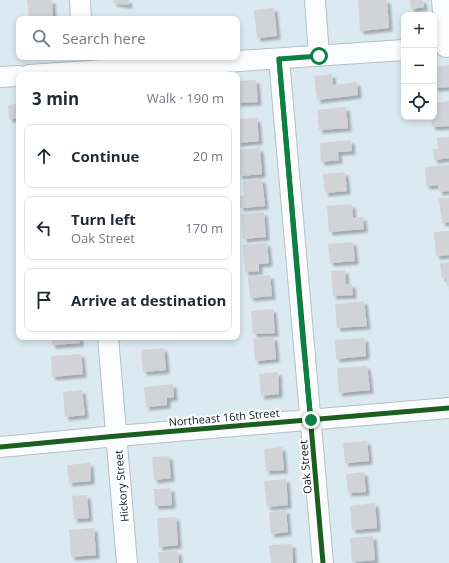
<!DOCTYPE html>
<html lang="en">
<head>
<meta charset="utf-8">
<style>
  body { margin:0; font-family:"Open Sans",sans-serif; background:#f6f6f7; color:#1f2937 }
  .controls { position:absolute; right:12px; top:12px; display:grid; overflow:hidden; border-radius:8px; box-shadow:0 2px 6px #0003 }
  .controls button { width:36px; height:36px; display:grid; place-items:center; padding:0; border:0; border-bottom:1px solid #e0e1e3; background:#fff; color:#1f2937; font:20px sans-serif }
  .stop { position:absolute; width:12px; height:12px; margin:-9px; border:3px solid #0b8043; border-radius:50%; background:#fff }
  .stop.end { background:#0b8043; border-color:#fff; box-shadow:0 1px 4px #0008 }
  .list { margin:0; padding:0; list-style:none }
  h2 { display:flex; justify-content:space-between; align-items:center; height:52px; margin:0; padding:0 16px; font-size:17px }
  h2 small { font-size:13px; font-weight:400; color:#747a83 }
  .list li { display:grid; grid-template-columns:26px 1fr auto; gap:12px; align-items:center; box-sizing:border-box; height:64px; margin:0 8px 8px; padding:0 8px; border:1px solid #e0e1e3; border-radius:8px }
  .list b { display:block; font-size:15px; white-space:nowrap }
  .list p { margin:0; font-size:13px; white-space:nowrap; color:#747a83 }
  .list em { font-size:13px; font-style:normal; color:#747a83 }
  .icon { flex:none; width:22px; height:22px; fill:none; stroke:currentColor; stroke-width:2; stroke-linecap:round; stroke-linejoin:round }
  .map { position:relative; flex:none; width:449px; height:563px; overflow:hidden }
  .search { position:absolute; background:#fff; box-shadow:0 2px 6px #0003; left:16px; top:16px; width:224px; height:44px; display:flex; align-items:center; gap:10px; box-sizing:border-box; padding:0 14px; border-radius:8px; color:#747a83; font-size:15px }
  .panel { position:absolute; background:#fff; box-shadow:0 2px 6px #0003; left:16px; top:72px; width:224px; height:268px; border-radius:8px }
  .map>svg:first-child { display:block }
  .building { fill:#d2d3d8; filter:url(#shadow) }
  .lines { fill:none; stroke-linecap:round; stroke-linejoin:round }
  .minor-casing { stroke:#b5c0c7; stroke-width:22 }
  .minor { stroke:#fafcfd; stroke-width:20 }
  .cycleway-casing { stroke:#fff; stroke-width:8 }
  .cycleway { stroke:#1b5e20; stroke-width:5 }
  .route { stroke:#0b8043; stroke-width:5 }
  .labels { text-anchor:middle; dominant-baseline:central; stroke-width:4; stroke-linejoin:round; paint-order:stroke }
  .street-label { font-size:11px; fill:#10191f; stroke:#fff }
</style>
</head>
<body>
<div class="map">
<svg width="449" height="563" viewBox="0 0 449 563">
  <defs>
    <filter id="shadow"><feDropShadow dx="3.5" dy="3.5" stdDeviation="1" flood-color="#0004"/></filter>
  </defs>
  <rect width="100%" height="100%" fill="#dbe9f1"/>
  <path class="building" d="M 27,0 L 52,0 L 53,17 L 29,19 Z
    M 113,0 L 129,0 L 128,5 L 113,3 Z
    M 358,0 L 387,0 L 389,28 L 360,31 Z
    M 410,0 L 423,0 L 424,7 L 411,9 Z
    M 274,8 L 277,36 L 257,38 L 254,10 Z
    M 449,65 L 449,87 L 434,88 L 434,67 Z
    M 332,74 L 333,85 L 357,82 L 358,95 L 317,100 L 314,76 Z
    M 256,80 L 258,102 L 237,103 L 237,81 Z
    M 449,101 L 449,126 L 432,127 L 431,117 L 434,117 L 434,103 Z
    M 19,103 L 19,118 L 9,119 L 8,105 Z
    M 346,107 L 348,128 L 319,130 L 317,110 Z
    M 257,118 L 259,141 L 237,143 L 237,119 Z
    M 449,137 L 449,158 L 434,160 L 433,149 L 438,149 L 437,138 Z
    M 351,140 L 352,151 L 338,152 L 339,160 L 321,162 L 320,143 Z
    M 260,148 L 262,174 L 239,176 L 237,150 Z
    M 449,165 L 449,191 L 439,192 L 438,185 L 426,186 L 425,167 Z
    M 345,172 L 347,191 L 325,193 L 323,174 Z
    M 262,179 L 265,206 L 240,208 L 239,196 L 244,195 L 243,181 Z
    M 439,198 L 449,198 L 449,222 L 442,223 Z
    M 352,204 L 353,218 L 363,217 L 364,229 L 329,232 L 327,206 Z
    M 264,212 L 266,237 L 243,239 L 241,214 Z
    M 449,231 L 449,255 L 436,256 L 434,232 Z
    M 353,242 L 355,261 L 330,263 L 328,244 Z
    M 267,243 L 269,263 L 259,264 L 259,271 L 245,272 L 243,245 Z
    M 449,262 L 449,286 L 447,286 L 446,278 L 442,278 L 440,263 Z
    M 345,270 L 346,284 L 352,284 L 353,295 L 333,296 L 331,271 Z
    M 270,275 L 272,296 L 250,298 L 248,277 Z
    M 364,301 L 367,326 L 337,328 L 335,304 Z
    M 273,309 L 275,333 L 253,334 L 251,311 Z
    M 51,337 L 80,337 L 80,343 L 52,345 Z
    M 274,337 L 276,359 L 255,361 L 253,339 Z
    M 365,338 L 366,356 L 336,359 L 335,340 Z
    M 164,348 L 166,370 L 143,372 L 141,350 Z
    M 81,354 L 83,374 L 52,377 L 51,356 Z
    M 367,366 L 370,390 L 339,393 L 337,368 Z
    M 278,372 L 279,394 L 261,396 L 259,374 Z
    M 173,384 L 174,397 L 167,398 L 167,405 L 146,407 L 144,387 Z
    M 82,390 L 85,415 L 65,417 L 63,392 Z
    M 367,441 L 369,461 L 345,463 L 343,443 Z
    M 282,447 L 284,470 L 266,471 L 264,449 Z
    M 169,456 L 171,478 L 154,480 L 152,457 Z
    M 90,463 L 91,481 L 69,483 L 67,465 Z
    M 364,472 L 366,492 L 348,493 L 346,474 Z
    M 286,479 L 288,505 L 267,507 L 264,481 Z
    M 171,488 L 172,505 L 155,506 L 154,489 Z
    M 87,495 L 89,518 L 74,519 L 72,496 Z
    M 375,503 L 377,528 L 352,530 L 350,506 Z
    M 286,510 L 288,532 L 271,534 L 269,512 Z
    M 176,517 L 178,545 L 159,547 L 157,518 Z
    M 94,528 L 96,555 L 71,557 L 69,530 Z
    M 373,536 L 375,560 L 352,562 L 350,538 Z
    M 292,544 L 293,563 L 271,563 L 269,545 Z
    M 178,551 L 179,563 L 159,563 L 158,552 Z"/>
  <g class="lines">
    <defs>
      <path id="minor" d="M 80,0 L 81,19
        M 315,0 L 319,56
        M 442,0 L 446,47
        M 279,59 L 323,563
        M 29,75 L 404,50
        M 0,77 L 19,76
        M 108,337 L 127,563
        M 0,447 L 117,436 L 449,408"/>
    </defs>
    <use href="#minor" class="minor-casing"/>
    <use href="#minor" class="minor"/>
    <defs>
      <path id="cycleway" d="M 279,59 L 323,563
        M 0,447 L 117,436 L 449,408"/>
    </defs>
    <use href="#cycleway" class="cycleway-casing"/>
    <use href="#cycleway" class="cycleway"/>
  </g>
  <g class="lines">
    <path class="route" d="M 311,420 L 303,341 L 279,59 L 319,56"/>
  </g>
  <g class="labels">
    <g class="street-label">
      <text transform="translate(224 417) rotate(-5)">Northeast 16th Street</text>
      <text transform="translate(305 467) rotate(-95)">Oak Street</text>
      <text transform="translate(121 486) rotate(-95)">Hickory Street</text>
    </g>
  </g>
</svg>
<div class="controls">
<button>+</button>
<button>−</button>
<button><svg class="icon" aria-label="locate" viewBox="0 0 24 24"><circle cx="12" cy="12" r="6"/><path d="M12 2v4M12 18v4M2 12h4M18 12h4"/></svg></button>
</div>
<div class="stop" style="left:319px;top:56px"></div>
<div class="stop end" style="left:311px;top:420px"></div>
<div class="search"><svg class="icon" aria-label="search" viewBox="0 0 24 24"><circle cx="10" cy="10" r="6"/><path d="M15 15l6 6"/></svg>Search here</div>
<section class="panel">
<h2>3 min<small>Walk · 190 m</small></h2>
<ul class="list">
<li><svg class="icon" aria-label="ahead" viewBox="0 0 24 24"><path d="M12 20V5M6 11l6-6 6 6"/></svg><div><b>Continue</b></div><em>20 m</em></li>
<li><svg class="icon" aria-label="left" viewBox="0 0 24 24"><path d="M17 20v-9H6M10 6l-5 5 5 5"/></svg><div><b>Turn left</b><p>Oak Street</p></div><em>170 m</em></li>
<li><svg class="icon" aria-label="arrive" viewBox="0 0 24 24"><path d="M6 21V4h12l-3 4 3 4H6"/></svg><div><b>Arrive at destination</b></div></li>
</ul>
</section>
</div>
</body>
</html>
